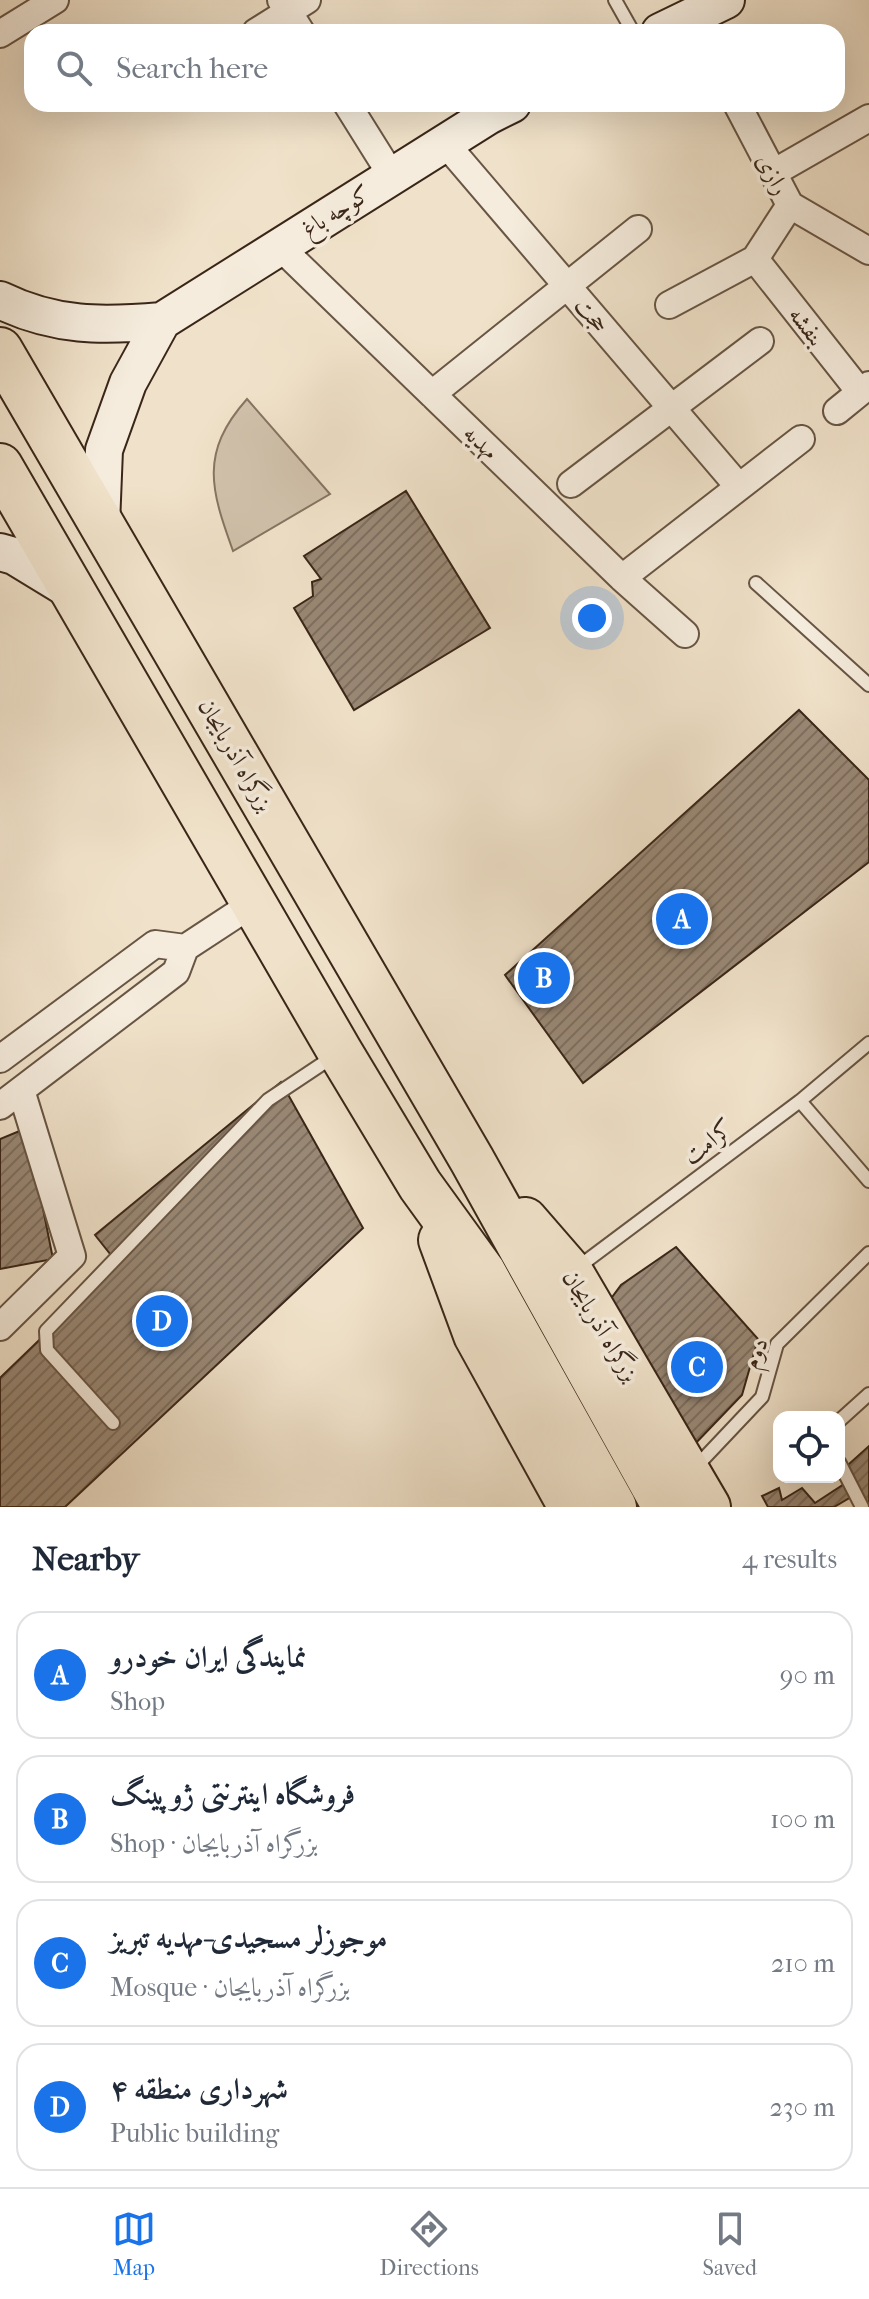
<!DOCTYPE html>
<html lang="en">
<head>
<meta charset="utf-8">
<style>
  body { margin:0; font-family:"IM FELL French Canon",Amiri,serif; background:#f6f6f7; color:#1f2937 }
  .controls { position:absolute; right:24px; bottom:24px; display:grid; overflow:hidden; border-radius:16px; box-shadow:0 8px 32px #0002 }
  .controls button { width:72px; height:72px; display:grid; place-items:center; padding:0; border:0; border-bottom:2px solid #e0e1e3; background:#fff; color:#1f2937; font:40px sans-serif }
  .you { position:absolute; left:592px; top:618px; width:28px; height:28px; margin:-20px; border:6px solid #fff; border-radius:50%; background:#1a73e8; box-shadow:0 0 0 12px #1a73e833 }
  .badge { display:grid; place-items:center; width:52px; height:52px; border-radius:50%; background:#1a73e8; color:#fff; font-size:26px; font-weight:700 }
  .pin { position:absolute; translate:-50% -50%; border:4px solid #fff; box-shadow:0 2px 8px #0006 }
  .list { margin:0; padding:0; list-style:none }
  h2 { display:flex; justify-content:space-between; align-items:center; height:104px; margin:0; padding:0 32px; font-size:34px }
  h2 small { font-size:26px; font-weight:400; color:#747a83 }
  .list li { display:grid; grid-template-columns:52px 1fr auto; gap:24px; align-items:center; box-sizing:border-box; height:128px; margin:0 16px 16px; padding:0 16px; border:2px solid #e0e1e3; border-radius:24px }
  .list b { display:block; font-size:30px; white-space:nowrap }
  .list p { margin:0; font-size:26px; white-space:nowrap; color:#747a83 }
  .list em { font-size:26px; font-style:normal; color:#747a83 }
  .icon { flex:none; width:44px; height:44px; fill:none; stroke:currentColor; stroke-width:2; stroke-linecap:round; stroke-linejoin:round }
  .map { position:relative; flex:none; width:869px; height:1507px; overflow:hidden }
  .search { position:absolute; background:#fff; box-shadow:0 8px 32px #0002; left:24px; right:24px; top:24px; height:88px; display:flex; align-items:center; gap:20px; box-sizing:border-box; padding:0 28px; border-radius:24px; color:#747a83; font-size:30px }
  .sheet { height:680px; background:#fff }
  nav { display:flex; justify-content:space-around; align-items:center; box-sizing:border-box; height:112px; border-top:2px solid #e0e1e3; background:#fff; font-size:22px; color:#747a83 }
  nav a { display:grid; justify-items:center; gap:4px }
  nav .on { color:#1a73e8 }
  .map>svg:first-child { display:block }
  .park { fill:#d1c2ac; stroke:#867462; stroke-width:2 }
  .building { fill:url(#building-hatch); stroke:#3a2618; stroke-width:2 }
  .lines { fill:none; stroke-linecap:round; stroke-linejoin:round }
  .lane-casing { stroke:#685544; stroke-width:16 }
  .street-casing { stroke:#685544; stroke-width:30 }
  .secondary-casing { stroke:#3a2618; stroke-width:40 }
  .highway-casing { stroke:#3a2618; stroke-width:48 }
  .lane { stroke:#f5ecdd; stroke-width:12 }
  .street { stroke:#f5ecdd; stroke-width:26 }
  .secondary { stroke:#f5ecdd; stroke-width:36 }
  .highway { stroke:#f0e2ca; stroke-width:44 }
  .labels { text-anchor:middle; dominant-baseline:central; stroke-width:7; stroke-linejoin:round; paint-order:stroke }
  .street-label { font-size:24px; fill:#3a2618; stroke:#f5ecdd }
</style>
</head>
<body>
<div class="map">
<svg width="869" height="1507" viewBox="0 0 869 1507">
  <defs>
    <pattern id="building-hatch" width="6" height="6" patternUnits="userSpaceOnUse" patternTransform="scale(2)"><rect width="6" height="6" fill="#998875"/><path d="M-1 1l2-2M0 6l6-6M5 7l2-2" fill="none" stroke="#7e6f5f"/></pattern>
  </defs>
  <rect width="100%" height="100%" fill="#f0e2ca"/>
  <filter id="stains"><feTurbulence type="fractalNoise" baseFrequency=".0025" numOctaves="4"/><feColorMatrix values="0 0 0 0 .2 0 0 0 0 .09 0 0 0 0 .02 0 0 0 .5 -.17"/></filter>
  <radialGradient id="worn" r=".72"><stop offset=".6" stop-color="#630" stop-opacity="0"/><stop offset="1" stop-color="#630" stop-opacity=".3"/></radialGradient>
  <path class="park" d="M 247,399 L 330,494 L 233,551 C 211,490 199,453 247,399 Z"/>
  <path class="building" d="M 406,491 L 490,628 L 354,710 L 294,608 L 313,596 L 312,582 L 321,579 L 304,556 Z
    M 799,710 L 869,780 L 869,862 L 583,1083 L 505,975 Z
    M 281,1082 L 363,1228 L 65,1507 L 0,1507 L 0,1378 L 118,1264 L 95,1235 Z
    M 27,1128 L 53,1259 L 0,1269 L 0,1139 Z
    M 676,1247 L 758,1339 L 742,1395 L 691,1448 L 607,1304 L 621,1285 Z
    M 869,1446 L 869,1507 L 853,1496 L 834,1507 L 768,1507 L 762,1496 L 779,1488 L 782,1500 L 802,1488 L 815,1503 L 844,1484 L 838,1477 L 839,1473 Z"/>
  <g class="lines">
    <defs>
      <path id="lane" d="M 615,0 L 633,32
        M 756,583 L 869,685
        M 800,1101 L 869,1181
        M 577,1268 L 800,1101 L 869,1043
        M 839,1421 L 869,1394
        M 113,1423 L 47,1350 L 46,1331 L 268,1100 L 334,1056
        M 839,1462 L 862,1507
        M 693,1470 L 762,1397 L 777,1344 L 869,1253"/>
      <path id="street" d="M 281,0 L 301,32
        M 256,32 L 307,0
        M 0,34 L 55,0
        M 347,104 L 392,176
        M 737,104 L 790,205 L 869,251
        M 445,143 L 739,487
        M 773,173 L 869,118
        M 280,247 L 622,578 L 685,634
        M 755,259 L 860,392
        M 669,305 L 755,259 L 790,205
        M 432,394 L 638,229
        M 837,411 L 869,385
        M 571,484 L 760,341
        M 622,578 L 801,439
        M 0,1059 L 155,944 L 185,948
        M 0,1106 L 176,972 L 185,948 L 252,904
        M 0,1327 L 72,1256 L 21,1090"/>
      <path id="secondary" d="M 660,32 L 726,0
        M 0,300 C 55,327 102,326 162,321 L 128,383 L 104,450 L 101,524
        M 162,321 L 488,116 L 512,104
        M 0,552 L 14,556 L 73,592"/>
      <path id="highway" d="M 0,350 L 472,1160 L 665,1507
        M 0,466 L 340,1052 L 420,1185 L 483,1272 L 614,1507
        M 525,1220 L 571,1273 L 708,1507
        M 441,1240 L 476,1335 L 571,1507"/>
    </defs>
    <use href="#lane" class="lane-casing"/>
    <use href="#street" class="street-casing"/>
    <use href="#secondary" class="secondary-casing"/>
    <use href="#highway" class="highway-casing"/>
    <use href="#lane" class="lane"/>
    <use href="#street" class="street"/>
    <use href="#secondary" class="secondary"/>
    <use href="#highway" class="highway"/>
  </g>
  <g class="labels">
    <g class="street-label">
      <text transform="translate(773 174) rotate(62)">رازی</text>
      <text transform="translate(336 211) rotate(-32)">کوچه باغ</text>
      <text transform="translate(592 315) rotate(50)">حجت</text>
      <text transform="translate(807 326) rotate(52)">بنفشه</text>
      <text transform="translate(481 442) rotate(44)">مهدیه</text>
      <text transform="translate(236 755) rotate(60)">بزرگراه آذربایجان</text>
      <text transform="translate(708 1142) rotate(-37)">کرامت</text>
      <text transform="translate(601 1326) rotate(59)">بزرگراه آذربایجان</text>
      <text transform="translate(755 1353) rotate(-68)">دوم</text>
    </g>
  </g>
  <rect width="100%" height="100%" filter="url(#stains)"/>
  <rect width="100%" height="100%" fill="url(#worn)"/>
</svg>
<div class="controls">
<button><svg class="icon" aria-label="locate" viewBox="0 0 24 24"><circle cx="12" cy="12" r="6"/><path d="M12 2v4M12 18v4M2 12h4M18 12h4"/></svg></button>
</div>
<div class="you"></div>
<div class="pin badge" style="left:682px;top:919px">A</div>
<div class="pin badge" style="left:544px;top:978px">B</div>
<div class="pin badge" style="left:697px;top:1367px">C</div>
<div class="pin badge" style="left:162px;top:1321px">D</div>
<div class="search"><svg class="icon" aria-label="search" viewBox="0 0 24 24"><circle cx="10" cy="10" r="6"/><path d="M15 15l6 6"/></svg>Search here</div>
</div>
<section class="sheet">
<h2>Nearby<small>4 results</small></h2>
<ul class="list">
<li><span class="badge">A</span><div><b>نمایندگی ایران خودرو</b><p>Shop</p></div><em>90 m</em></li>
<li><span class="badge">B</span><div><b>فروشگاه اینترنتی ژوپینگ</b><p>Shop · بزرگراه آذربایجان</p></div><em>100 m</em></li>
<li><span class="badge">C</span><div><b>موجوزلر مسجیدی-مهدیه تبریز</b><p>Mosque · بزرگراه آذربایجان</p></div><em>210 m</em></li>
<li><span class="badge">D</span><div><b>شهرداری منطقه ۴</b><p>Public building</p></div><em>230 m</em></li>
</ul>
</section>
<nav>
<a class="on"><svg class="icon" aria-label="map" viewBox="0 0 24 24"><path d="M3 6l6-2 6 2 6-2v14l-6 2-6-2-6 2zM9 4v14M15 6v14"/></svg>Map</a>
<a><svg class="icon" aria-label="directions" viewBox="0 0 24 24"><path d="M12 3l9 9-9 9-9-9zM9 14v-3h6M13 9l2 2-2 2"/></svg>Directions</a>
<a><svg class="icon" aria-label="saved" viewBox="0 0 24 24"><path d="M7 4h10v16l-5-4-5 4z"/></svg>Saved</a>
</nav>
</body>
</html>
